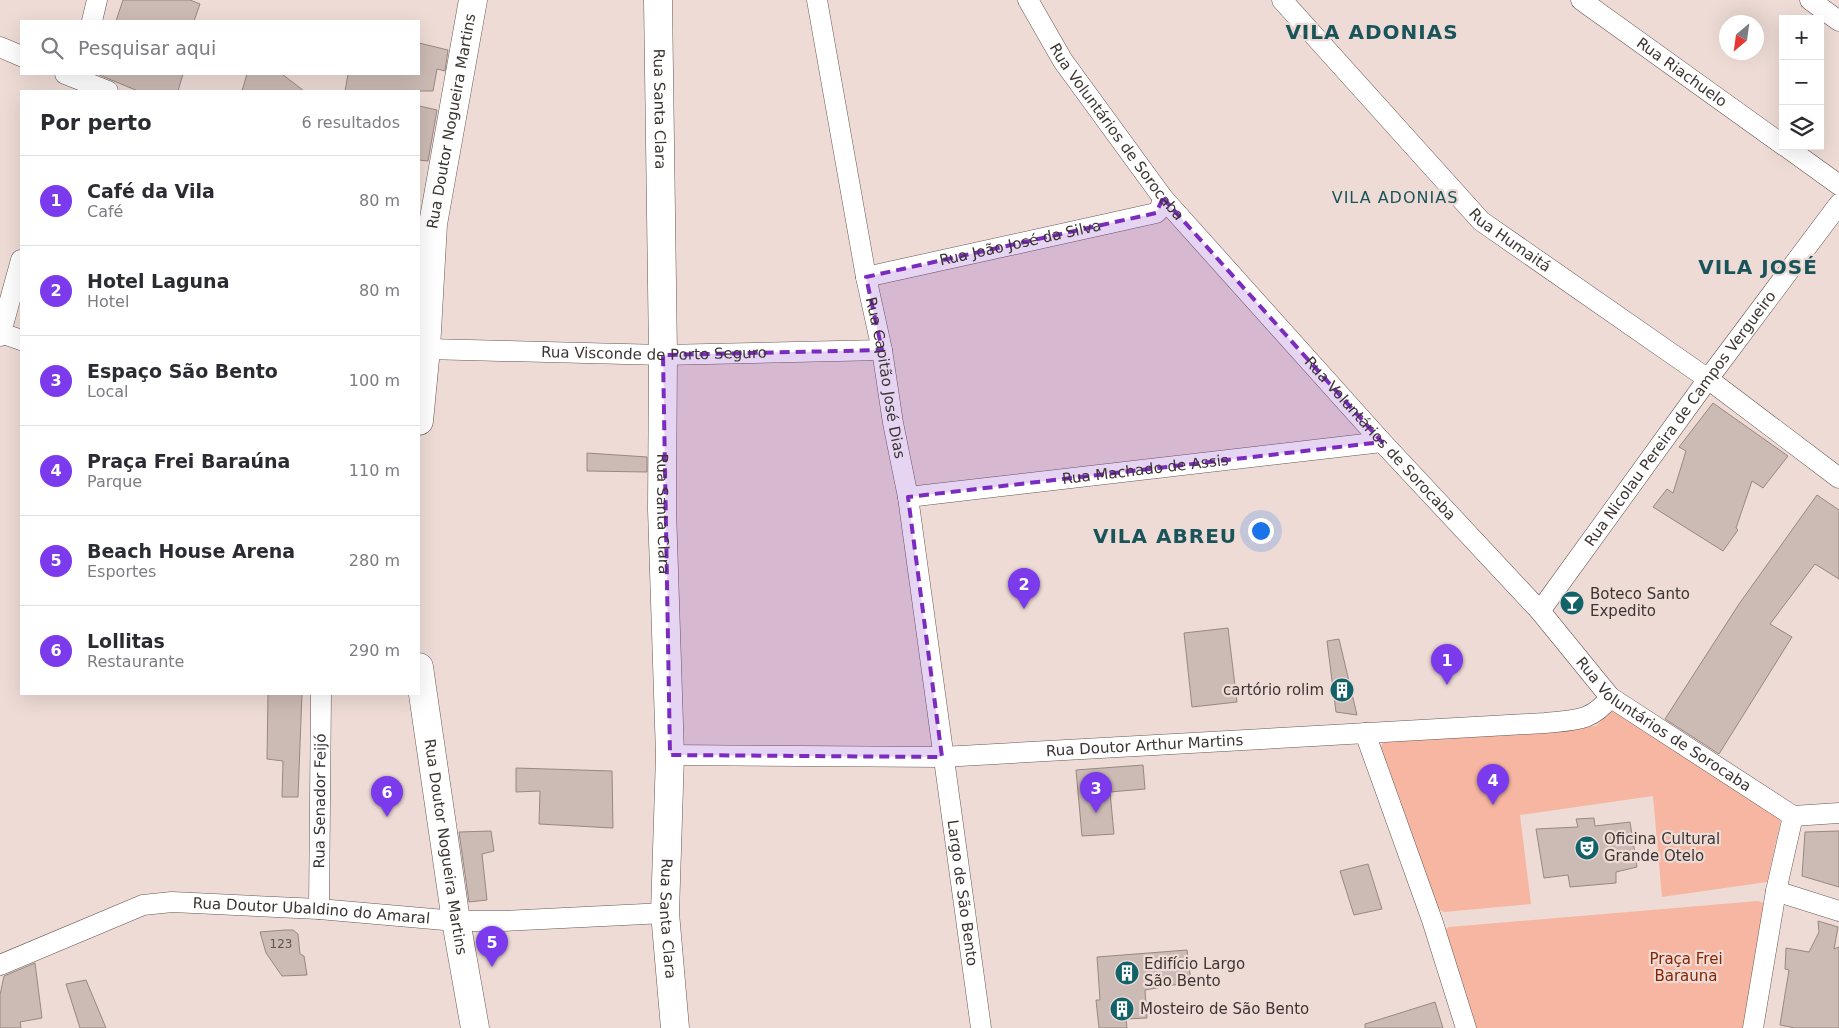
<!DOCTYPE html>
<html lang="pt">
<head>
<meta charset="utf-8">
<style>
  body { margin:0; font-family:"DejaVu Sans",sans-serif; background:#f2f2f3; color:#2b2b33 }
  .controls { position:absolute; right:15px; top:15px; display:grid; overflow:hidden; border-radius:0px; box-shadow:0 5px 20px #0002 }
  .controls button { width:45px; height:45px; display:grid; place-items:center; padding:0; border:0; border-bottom:1px solid #e1e1e2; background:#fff; color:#2b2b33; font:25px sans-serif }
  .compass { position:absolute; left:1719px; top:15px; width:45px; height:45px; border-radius:50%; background:#fff; box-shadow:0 5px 20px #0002; rotate:209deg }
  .you { position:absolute; left:1260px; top:530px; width:18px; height:18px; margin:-12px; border:4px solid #fff; border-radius:50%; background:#1a73e8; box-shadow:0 0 0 8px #1a73e833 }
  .badge { display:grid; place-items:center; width:32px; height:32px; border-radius:50%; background:#7c3aed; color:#fff; font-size:16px; font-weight:700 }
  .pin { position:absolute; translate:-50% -41px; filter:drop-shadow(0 1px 2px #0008) }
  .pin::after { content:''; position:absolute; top:26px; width:18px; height:15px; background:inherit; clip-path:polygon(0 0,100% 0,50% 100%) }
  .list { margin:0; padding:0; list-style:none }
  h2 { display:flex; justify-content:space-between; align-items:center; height:65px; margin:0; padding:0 20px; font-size:21px }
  h2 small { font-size:16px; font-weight:400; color:#7c7c81 }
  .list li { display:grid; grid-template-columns:32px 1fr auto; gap:15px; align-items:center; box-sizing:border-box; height:90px; padding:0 20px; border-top:1px solid #e1e1e2 }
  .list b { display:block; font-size:19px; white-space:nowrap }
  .list p { margin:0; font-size:16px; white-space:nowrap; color:#7c7c81 }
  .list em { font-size:16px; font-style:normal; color:#7c7c81 }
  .icon { flex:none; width:28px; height:28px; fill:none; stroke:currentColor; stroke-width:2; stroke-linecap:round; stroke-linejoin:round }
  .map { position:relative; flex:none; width:1839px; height:1028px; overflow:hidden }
  .search { position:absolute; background:#fff; box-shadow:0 5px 20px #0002; left:20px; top:20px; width:400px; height:55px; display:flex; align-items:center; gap:12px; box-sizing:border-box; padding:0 18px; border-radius:0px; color:#7c7c81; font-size:19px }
  .panel { position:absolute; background:#fff; box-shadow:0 5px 20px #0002; left:20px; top:90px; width:400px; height:605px; border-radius:0px }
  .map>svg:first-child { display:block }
  .park { fill:#f7b6a1 }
  .building { fill:#ccbab4; stroke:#988782 }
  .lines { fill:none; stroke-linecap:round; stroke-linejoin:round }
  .street-casing { stroke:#665752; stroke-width:21 }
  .secondary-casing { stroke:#665752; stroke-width:29 }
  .street { stroke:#fff; stroke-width:20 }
  .secondary { stroke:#fff; stroke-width:28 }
  .marked { fill:#7b2cbf; fill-opacity:0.2; stroke:#7b2cbf; stroke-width:4; stroke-dasharray:10 6; stroke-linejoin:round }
  .labels { text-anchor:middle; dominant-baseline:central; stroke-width:4.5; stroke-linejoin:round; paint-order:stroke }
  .number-label { font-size:12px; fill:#605652 }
  .street-label { font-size:15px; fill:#3c3532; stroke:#eedbd6 }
  .poi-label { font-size:15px; fill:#3c3532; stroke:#eedbd6; text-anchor:start }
  .park-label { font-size:15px; fill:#852600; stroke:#eedbd6 }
  .neighbourhood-label { font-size:16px; letter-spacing:1px; fill:#19545a; stroke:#eedbd6 }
  .district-label { font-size:20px; font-weight:bold; letter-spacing:1px; fill:#19545a; stroke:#eedbd6 }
</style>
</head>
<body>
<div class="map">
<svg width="1839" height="1028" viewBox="0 0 1839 1028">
  <rect width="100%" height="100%" fill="#eedbd6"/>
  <path class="park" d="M 1614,711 L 1781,819 L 1767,882 L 1662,897 L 1653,796 L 1520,815 L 1531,904 L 1444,912 L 1435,907 L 1380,748 L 1384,741 L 1596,726 L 1610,712 Z
    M 1758,901 L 1763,903 L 1764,907 L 1744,1028 L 1475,1028 L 1445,930 L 1449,927 Z"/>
  <path class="building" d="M 123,0 L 190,0 L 200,4 L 194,21 L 116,21 Z
    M 419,43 L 448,50 L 445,71 L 437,69 L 433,91 L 345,91 L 348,74 L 419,74 Z
    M 97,74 L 183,74 L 178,91 L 138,91 Z
    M 247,74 L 282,74 L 304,91 L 242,91 Z
    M 419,106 L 437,110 L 428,161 L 419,160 Z
    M 1713,403 L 1788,456 L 1763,488 L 1752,481 L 1736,528 L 1738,530 L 1723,551 L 1653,507 L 1667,489 L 1673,493 L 1686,451 L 1679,447 Z
    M 587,453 L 647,457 L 647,472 L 587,471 Z
    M 1817,495 L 1839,510 L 1839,579 L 1815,564 L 1770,624 L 1792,637 L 1719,754 L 1665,719 L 1739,604 Z
    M 1228,628 L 1237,702 L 1192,707 L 1184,633 Z
    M 1339,639 L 1357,715 L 1336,712 L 1327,641 Z
    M 268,694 L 302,694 L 298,797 L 282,797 L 283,761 L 267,759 Z
    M 1143,765 L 1145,789 L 1110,792 L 1114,834 L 1082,836 L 1076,770 Z
    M 516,768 L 612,771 L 613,828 L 539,824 L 540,791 L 516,792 Z
    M 1594,818 L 1595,826 L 1630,822 L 1637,867 L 1616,872 L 1616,883 L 1570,887 L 1568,875 L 1544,878 L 1536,829 L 1578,827 L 1576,819 Z
    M 491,831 L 494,851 L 482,854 L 487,900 L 469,902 L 459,832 Z
    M 1839,831 L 1839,887 L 1802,876 L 1805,832 Z
    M 1368,864 L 1382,909 L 1354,915 L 1340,871 Z
    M 1818,921 L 1838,927 L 1834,949 L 1839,947 L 1839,1028 L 1795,1028 L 1780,1025 L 1789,970 L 1785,969 L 1786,948 L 1809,952 L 1819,932 Z
    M 285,930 L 293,930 L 298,934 L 300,954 L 304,956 L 307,975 L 282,976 L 266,953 L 260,932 Z
    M 1187,950 L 1191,982 L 1145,990 L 1147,1018 L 1126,1019 L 1127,1028 L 1099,1028 L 1096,1000 L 1100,1000 L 1097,957 Z
    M 35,963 L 42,1018 L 20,1022 L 21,1028 L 0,1028 L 0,995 L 4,976 Z
    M 86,980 L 106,1028 L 80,1028 L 66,984 Z
    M 1435,1002 L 1443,1028 L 1365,1028 L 1365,1024 Z"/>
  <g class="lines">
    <defs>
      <g id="street">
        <path id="s1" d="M 817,0 L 866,277 L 882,350 L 893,423 L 908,497 L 981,1028"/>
        <path id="s2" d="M 1028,0 L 1063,61 L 1163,198 L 1382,442 L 1540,611 L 1610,697 L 1793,816"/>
        <path id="s3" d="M 1282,0 L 1481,221 L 1708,379 L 1839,478"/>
        <path id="s4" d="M 1581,0 L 1783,145"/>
        <path d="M 1810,0 L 1839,21"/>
        <path d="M 92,21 L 97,0"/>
        <path d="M 0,47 L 21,56"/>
        <path d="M 65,74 L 108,91"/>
        <path d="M 1785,146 L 1839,185"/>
        <path id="s5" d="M 866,277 L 1156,213 L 1160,209 L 1163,198"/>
        <path d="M 1,333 L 21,340"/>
        <path d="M 0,336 L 21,260"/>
        <path id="s6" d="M 426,349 L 663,355 L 882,350"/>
        <path id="s7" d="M 908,497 L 1382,442"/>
        <path id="s8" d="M 1540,611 L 1708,379 L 1839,204"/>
        <path d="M 1365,733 L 1432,920 L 1466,1028"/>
        <path id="s9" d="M 670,755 L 942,757 L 1545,723 C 1574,720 1592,722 1610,697"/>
        <path d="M 1793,816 L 1839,813"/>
        <path d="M 1776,891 L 1839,911"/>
        <path id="s10" d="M 319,909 L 321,694"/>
        <path id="s11" d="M 0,965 L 143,905 L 172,902 L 319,909 L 456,921 L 503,921 L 665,913"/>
        <path d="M 1753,1028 L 1776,891 L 1793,816"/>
      </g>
      <g id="secondary">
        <path id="s12" d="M 658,0 L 663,355 L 662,509 L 670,755 L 665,913 L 675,1028"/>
        <path id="s13" d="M 419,421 L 426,349 L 433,224 L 473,0"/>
        <path id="s14" d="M 419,667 L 456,921 L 475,1028"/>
      </g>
    </defs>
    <use href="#street" class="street-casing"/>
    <use href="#secondary" class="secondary-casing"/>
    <use href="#street" class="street"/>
    <use href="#secondary" class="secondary"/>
  </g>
  <path class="marked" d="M 1163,198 L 1382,442 L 908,497 L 942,757 L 670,755 L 663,355 L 882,350 L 866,277 L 1156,213 Z"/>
  <defs>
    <symbol id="bar-disc" viewBox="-11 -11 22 22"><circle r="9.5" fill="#126269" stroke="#eedbd6"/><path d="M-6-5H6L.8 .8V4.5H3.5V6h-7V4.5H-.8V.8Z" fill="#fff"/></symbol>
    <symbol id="building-disc" viewBox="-11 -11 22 22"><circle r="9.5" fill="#126269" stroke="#eedbd6"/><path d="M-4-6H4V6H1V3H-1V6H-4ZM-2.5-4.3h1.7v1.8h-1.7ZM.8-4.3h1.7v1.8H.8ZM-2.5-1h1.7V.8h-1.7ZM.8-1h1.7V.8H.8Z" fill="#fff"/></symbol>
    <symbol id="theatre-disc" viewBox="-11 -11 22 22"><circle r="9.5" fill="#126269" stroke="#eedbd6"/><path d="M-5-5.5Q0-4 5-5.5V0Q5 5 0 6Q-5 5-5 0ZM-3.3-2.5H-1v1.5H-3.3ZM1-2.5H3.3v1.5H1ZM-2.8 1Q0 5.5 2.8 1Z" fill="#fff"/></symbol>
  </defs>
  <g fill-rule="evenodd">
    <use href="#bar-disc" x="1558" y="589" width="28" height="28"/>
    <use href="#building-disc" x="1328" y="676" width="28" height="28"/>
    <use href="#theatre-disc" x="1573" y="834" width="28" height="28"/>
    <use href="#building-disc" x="1113" y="959" width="28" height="28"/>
    <use href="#building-disc" x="1108" y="995" width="28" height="28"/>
  </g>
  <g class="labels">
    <g class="number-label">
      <text x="281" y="944">123</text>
    </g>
    <g class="street-label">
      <text stroke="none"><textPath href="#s4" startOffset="124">Rua Riachuelo</textPath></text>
      <text stroke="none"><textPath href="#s12" startOffset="109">Rua Santa Clara</textPath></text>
      <text stroke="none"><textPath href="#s13" startOffset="302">Rua Doutor Nogueira Martins</textPath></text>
      <text stroke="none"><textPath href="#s2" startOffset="159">Rua Voluntários de Sorocaba</textPath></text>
      <text stroke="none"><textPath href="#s3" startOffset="332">Rua Humaitá</textPath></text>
      <text stroke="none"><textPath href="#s5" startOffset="158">Rua João José da Silva</textPath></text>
      <text stroke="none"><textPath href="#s6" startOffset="228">Rua Visconde de Porto Seguro</textPath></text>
      <text stroke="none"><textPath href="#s1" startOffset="384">Rua Capitão José Dias</textPath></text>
      <text stroke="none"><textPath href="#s8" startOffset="238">Rua Nicolau Pereira de Campos Vergueiro</textPath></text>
      <text stroke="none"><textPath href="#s2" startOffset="564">Rua Voluntários de Sorocaba</textPath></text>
      <text stroke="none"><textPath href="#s7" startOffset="239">Rua Machado de Assis</textPath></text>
      <text stroke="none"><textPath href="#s12" startOffset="514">Rua Santa Clara</textPath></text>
      <text stroke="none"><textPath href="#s2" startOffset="969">Rua Voluntários de Sorocaba</textPath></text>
      <text stroke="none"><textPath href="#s9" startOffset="475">Rua Doutor Arthur Martins</textPath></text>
      <text stroke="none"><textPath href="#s10" startOffset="108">Rua Senador Feijó</textPath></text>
      <text stroke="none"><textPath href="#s14" startOffset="182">Rua Doutor Nogueira Martins</textPath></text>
      <text stroke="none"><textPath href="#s1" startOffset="905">Largo de São Bento</textPath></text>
      <text stroke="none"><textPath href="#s11" startOffset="324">Rua Doutor Ubaldino do Amaral</textPath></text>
      <text stroke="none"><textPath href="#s12" startOffset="919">Rua Santa Clara</textPath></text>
    </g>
    <g class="poi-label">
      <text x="1590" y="594">Boteco Santo<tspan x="1590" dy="17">Expedito</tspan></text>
      <text x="1324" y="690" text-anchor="end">cartório rolim</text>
      <text x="1604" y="839">Oficina Cultural<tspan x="1604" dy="17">Grande Otelo</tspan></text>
      <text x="1144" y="964">Edifício Largo<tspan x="1144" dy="17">São Bento</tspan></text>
      <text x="1140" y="1009">Mosteiro de São Bento</text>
    </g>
    <g class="park-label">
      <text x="1686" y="959">Praça Frei<tspan x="1686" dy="17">Barauna</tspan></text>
    </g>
    <g class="neighbourhood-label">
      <text x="1395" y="197">VILA ADONIAS</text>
    </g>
    <g class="district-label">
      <text x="1372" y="32">VILA ADONIAS</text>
      <text x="1758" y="267">VILA JOSÉ</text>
      <text x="1165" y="536">VILA ABREU</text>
    </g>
  </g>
</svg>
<div class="controls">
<button>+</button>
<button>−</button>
<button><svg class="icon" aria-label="layers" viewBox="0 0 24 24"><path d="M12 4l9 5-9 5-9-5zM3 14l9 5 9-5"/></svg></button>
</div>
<svg class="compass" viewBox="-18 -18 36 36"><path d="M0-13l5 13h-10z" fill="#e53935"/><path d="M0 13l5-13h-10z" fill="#7c7c81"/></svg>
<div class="you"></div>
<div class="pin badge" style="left:1447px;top:685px">1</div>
<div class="pin badge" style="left:1024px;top:609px">2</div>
<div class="pin badge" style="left:1096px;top:813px">3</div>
<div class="pin badge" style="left:1493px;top:805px">4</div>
<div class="pin badge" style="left:492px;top:967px">5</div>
<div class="pin badge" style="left:387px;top:817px">6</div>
<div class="search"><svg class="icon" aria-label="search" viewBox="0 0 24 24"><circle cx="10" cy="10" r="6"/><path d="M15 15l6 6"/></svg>Pesquisar aqui</div>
<section class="panel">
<h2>Por perto<small>6 resultados</small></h2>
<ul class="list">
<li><span class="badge">1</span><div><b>Café da Vila</b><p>Café</p></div><em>80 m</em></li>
<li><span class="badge">2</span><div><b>Hotel Laguna</b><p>Hotel</p></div><em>80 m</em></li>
<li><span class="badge">3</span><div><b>Espaço São Bento</b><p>Local</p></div><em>100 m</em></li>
<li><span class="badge">4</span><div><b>Praça Frei Baraúna</b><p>Parque</p></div><em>110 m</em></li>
<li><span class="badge">5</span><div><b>Beach House Arena</b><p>Esportes</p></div><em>280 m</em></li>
<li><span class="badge">6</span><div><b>Lollitas</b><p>Restaurante</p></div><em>290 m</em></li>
</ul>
</section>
</div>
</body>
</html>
